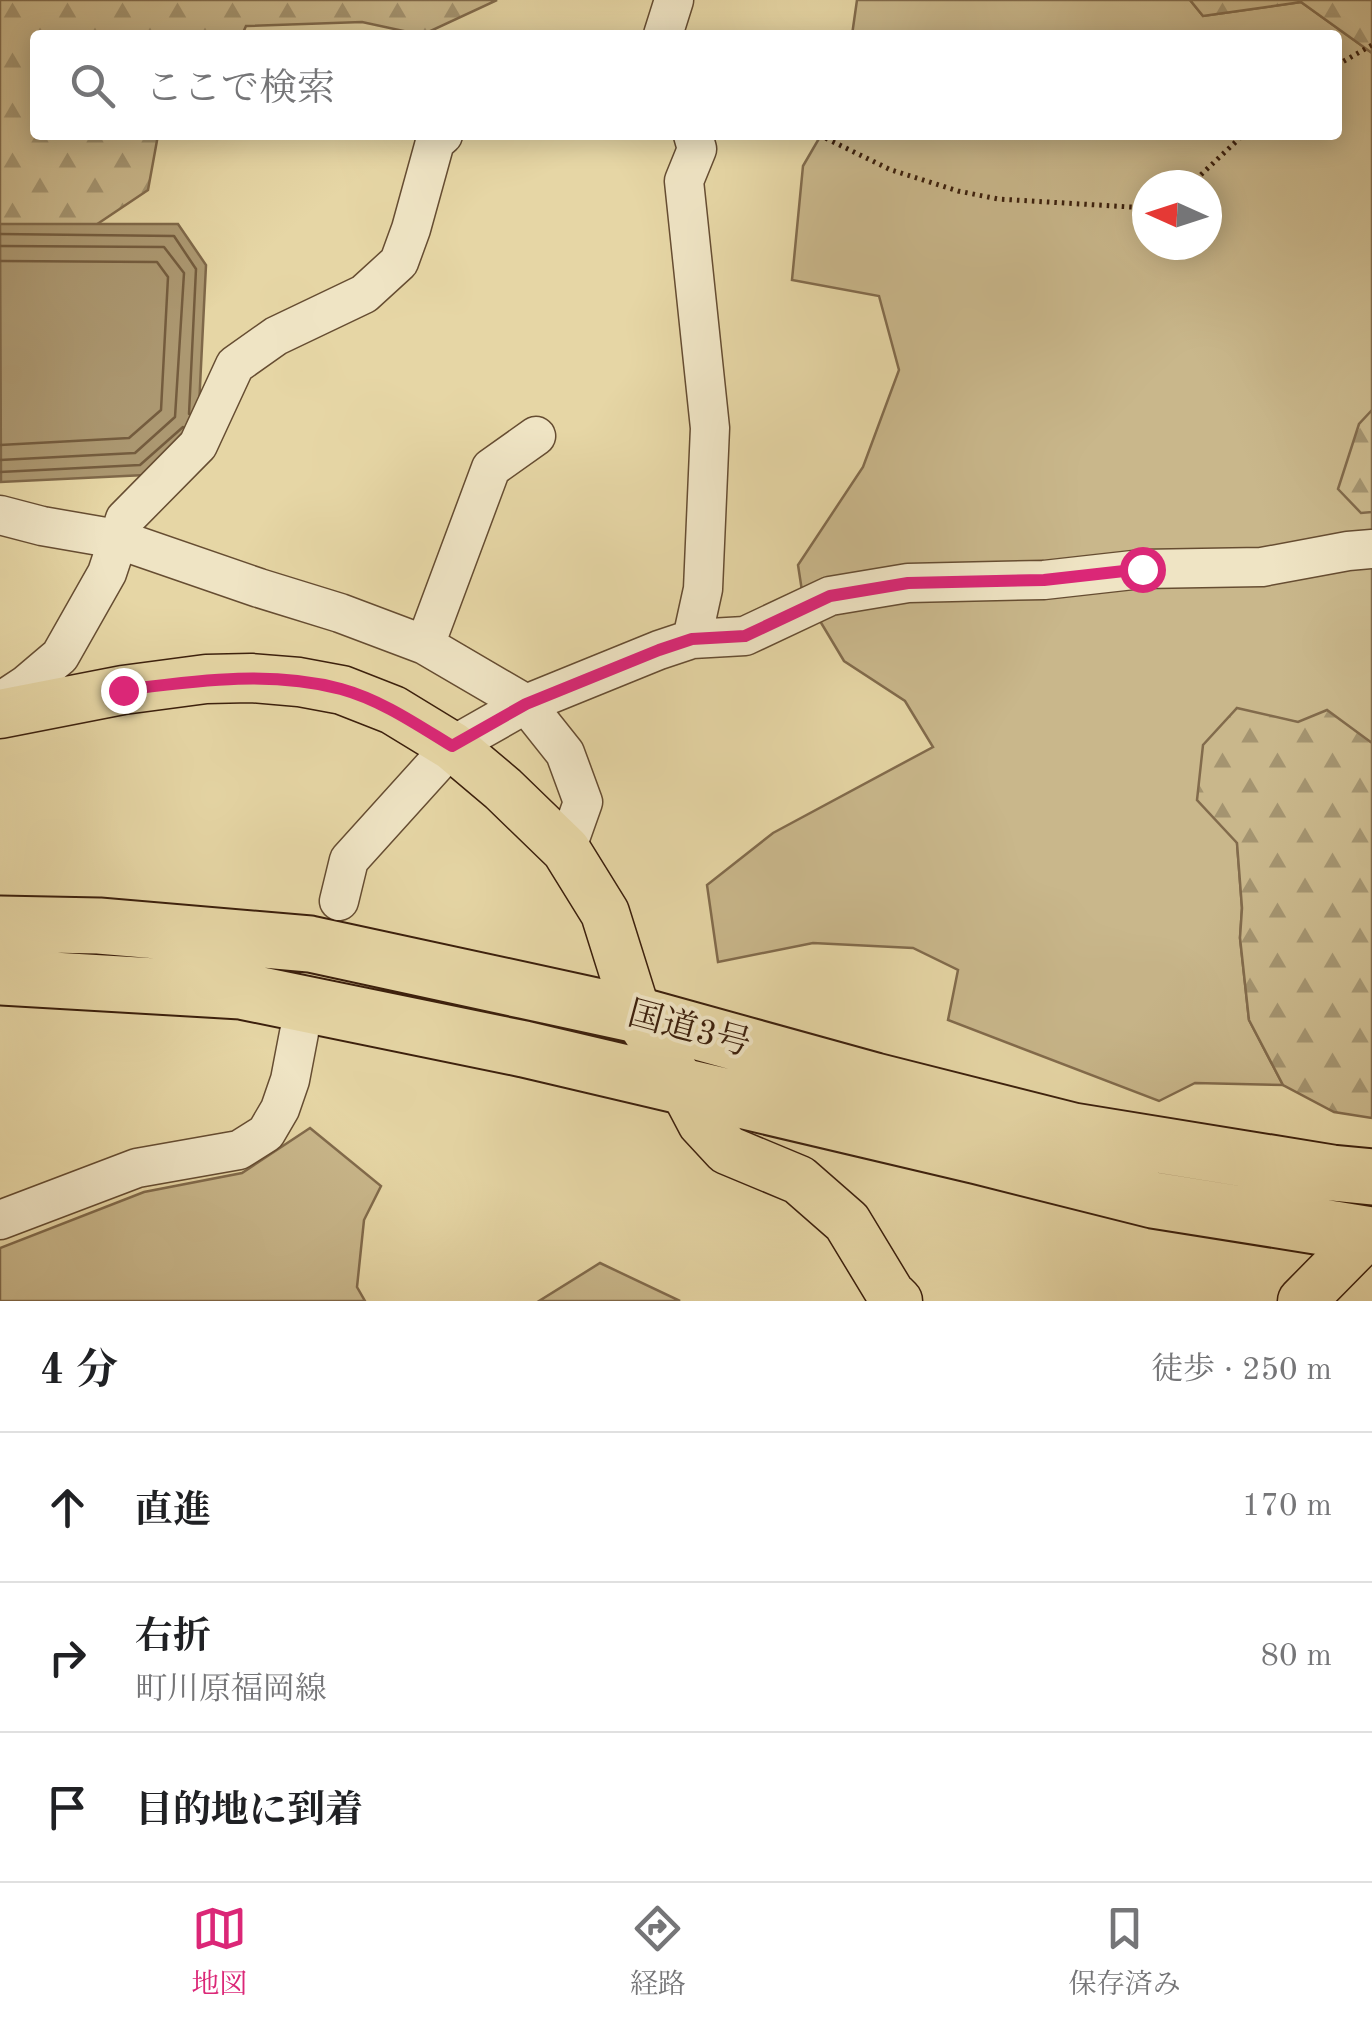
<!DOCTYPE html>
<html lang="ja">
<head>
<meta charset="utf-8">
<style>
  body { margin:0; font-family:"Old Standard TT","Noto Serif JP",serif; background:#f6f6f6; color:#202124 }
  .compass { position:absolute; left:1132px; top:170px; width:90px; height:90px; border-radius:50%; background:#fff; box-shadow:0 5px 25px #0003; rotate:273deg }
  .stop { position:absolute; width:30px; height:30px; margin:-22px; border:8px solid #db2777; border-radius:50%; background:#fff }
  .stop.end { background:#db2777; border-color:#fff; box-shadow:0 2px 10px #0008 }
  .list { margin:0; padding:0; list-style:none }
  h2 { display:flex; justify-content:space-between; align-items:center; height:130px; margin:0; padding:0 40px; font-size:42px }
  h2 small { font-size:32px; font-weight:400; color:#757577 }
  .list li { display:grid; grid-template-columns:65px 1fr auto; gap:30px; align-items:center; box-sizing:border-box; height:150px; padding:0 40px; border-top:2px solid #e0e0e0 }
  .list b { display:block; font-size:38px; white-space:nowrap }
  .list p { margin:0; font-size:32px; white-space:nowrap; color:#757577 }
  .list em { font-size:32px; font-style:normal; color:#757577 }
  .icon { flex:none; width:55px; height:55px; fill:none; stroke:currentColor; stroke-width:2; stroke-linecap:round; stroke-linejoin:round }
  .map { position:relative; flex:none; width:1372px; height:1301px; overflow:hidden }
  .search { position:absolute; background:#fff; box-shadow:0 5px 25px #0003; left:30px; right:30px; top:30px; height:110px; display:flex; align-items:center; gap:25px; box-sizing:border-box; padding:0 35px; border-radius:10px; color:#757577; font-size:38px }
  .sheet { height:580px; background:#fff }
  nav { display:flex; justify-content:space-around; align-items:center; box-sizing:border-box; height:140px; border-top:2px solid #e0e0e0; background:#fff; font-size:28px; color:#757577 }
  nav a { display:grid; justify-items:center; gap:5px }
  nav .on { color:#db2777 }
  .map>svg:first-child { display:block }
  .grass { fill:#c9b78b; stroke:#826b4c; stroke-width:2.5; fill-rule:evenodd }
  .forest { fill:url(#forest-firs); stroke:#826b4c; stroke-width:2.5 }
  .water { fill:#ac9871; stroke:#7f6849; stroke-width:2.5 }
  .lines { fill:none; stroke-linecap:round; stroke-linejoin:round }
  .shore { stroke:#745c3e; stroke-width:2.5 }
  .minor-casing { stroke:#664d32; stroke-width:41 }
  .major-casing { stroke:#3b1f0c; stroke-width:51 }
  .highway-casing { stroke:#3b1f0c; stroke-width:59 }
  .path { stroke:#3b1f0c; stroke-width:5; stroke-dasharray:2.5 5; stroke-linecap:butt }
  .minor { stroke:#efe4c4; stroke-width:38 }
  .major { stroke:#e6d6a5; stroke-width:48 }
  .highway { stroke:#e6d6a5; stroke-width:55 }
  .route { stroke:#db2777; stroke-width:12 }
  .labels { text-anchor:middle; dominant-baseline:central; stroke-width:8; stroke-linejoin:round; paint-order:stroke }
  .street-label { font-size:35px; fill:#3b1f0c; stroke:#efe4c4 }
</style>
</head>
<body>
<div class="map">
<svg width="1372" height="1301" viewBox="0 0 1372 1301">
  <defs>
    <pattern id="forest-firs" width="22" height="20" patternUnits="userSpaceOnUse" patternTransform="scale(2.5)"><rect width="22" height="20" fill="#c9b78b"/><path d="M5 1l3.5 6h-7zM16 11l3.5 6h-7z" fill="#a49470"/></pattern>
  </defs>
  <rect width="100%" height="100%" fill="#e6d6a5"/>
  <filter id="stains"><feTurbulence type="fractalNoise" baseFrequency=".002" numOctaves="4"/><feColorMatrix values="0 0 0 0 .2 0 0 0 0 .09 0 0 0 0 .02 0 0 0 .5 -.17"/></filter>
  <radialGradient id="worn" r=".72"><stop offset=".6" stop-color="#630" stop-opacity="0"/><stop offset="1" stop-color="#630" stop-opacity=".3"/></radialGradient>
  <path class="grass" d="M 857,0 L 1190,0 L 1203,16 L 1301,2 L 1372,53 L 1372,743 L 1362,737 L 1237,709 L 1237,843 L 1242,908 L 1240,938 L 1249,1020 L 1283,1085 L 1195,1083 L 1159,1101 L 948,1020 L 958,970 L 913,948 L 813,943 L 718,962 L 707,885 L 773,833 L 933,747 L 905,701 L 844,661 L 802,591 L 798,565 L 863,467 L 899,370 L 879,296 L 792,280 L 803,166 L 821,135 L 1337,135 L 1337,35 L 852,35 ZM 1147,185 L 1207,185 L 1207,245 L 1147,245 Z
    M 310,1128 L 381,1186 L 364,1220 L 357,1287 L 365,1301 L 0,1301 L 0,1248 L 144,1192 L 242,1173 Z
    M 600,1263 L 680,1301 L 539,1301 Z"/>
  <path class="forest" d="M 0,0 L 497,0 L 422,35 L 362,22 L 246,26 L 242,35 L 35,35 L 35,135 L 158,135 L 148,190 L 57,251 L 0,254 Z
    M 1190,0 L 1372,0 L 1372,53 L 1301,2 L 1203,16 Z
    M 1372,410 L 1372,512 L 1361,513 L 1338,489 L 1359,424 Z
    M 1237,708 L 1298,722 L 1327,710 L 1372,743 L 1372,1118 L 1334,1112 L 1283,1085 L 1249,1020 L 1240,938 L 1242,908 L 1237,843 L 1197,800 L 1203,745 Z"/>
  <path class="water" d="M 0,224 L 178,224 L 206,265 L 198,427 L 145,475 L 1,482 Z"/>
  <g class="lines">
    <path class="shore" d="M 0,234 L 174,236 L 196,269 L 189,414
      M 0,246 L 164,247 L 184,273 L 175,417 L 135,453 L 0,460
      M 0,261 L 157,262 L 168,277 L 161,410 L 129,438 L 0,445
      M 0,472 L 140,465 L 183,427"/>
    <defs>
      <path id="minor" d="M 663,35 L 674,0
        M 0,515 L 42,526 L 117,539 L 259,588 L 340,613 L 425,645 L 526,704 L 565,753 L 583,802 L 566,850
        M 692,639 L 703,589 L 710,428 L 684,181 L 697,149 L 693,135
        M 425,645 L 491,468 L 536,436
        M 0,702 L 27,684 L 60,656 L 107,573 L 125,519 L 198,445 L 235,365 L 276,336 L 364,294 L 399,262 L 411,229 L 435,142 L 443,135
        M 339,901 L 349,860 L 452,746 L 526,704 L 659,650 L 692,639 L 745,636 L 830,596 L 908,583 L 1044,580 L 1142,569 L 1262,567 L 1348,551 L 1372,549
        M 0,1220 L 137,1168 L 239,1150 L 266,1133 L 280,1109 L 290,1080 L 299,1033"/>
      <path id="major" d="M 0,714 L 123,690 L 206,679 L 251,678 L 299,682 L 342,690 L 393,710 L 452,746 L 503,789 L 566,850 L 605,913 L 637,1015 L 682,1085 L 702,1123 L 727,1150 L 799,1180 L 847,1222 L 890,1293 L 898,1301
        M 1302,1301 L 1367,1235"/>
      <path id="highway" d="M 0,924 L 99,926 L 310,944 L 637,1015 L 875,1081 L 1073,1131 L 1332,1173 L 1372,1177
        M 0,977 L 241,991 L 524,1049 L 978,1156 L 1153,1200 L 1372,1235"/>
    </defs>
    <use href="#minor" class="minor-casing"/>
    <use href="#major" class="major-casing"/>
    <use href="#highway" class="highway-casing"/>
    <path class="path" d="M 1337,65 L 1372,45
      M 819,135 L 891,170 L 958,191 L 998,199 L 1147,208
      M 1190,185 L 1243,135"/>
    <use href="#minor" class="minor"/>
    <use href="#major" class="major"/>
    <use href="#highway" class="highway"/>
  </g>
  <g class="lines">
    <path class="route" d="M 123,690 C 195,681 269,670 341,689 C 381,700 416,724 452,746 L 526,704 L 659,650 L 692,639 L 745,636 L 830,596 L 908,583 L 1044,580 L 1142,569"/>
  </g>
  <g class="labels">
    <g class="street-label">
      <text transform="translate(689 1030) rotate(15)">国道3号</text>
    </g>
  </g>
  <rect width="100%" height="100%" filter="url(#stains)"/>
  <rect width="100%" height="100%" fill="url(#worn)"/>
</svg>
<svg class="compass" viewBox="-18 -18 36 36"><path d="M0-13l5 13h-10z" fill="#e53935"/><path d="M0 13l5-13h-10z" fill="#757577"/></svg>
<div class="stop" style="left:1142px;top:569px"></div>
<div class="stop end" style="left:123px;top:690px"></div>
<div class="search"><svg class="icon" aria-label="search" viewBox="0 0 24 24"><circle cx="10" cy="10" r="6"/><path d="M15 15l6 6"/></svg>ここで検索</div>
</div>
<section class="sheet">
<h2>4 分<small>徒歩 · 250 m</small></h2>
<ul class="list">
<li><svg class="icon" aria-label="ahead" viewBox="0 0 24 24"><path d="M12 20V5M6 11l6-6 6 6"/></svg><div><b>直進</b></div><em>170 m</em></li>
<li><svg class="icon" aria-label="right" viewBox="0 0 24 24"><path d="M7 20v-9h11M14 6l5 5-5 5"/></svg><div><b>右折</b><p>町川原福岡線</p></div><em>80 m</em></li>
<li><svg class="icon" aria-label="arrive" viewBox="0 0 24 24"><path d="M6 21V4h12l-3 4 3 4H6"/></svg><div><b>目的地に到着</b></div></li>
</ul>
</section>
<nav>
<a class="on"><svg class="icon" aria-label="map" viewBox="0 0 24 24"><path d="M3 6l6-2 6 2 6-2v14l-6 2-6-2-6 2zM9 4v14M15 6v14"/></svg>地図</a>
<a><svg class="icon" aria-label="directions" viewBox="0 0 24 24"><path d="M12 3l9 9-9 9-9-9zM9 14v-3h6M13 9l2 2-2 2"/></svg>経路</a>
<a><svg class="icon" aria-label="saved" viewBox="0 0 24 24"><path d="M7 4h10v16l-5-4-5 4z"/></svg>保存済み</a>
</nav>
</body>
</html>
